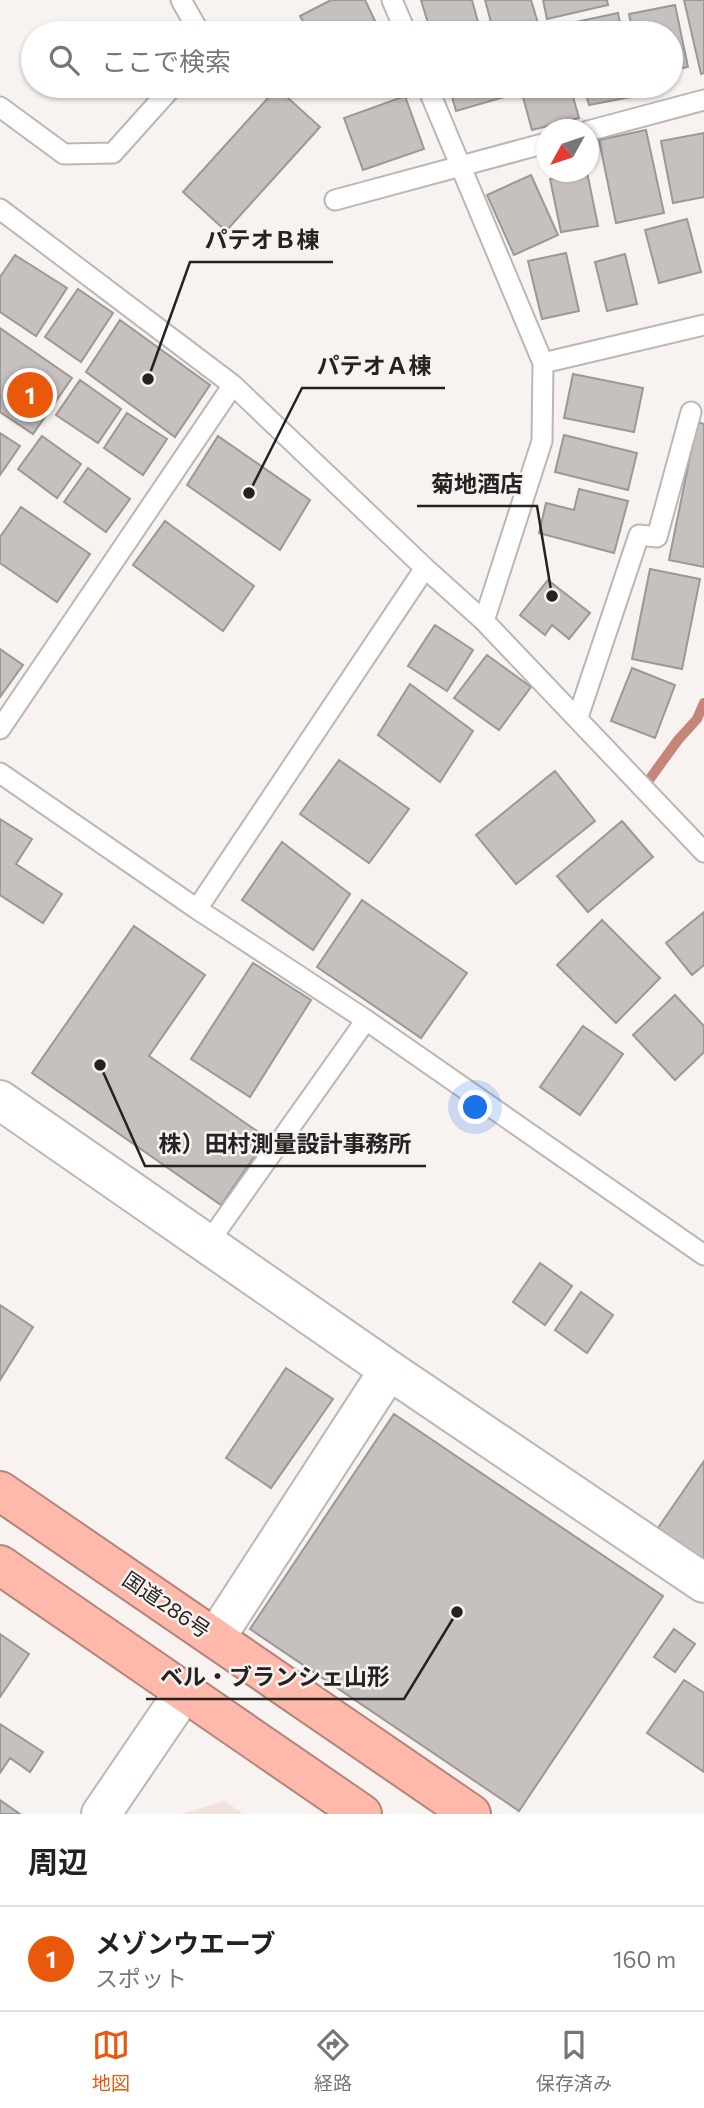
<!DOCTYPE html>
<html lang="ja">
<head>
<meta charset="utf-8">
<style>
  body { margin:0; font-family:Commissioner,"Noto Sans JP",sans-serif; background:#f6f6f6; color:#222 }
  .compass { position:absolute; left:536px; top:119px; width:63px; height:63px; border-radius:50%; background:#fff; box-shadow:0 2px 5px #0004; rotate:230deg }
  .you { position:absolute; left:476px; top:1108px; width:24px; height:24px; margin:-18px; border:5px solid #fff; border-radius:50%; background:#1a73e8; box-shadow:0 0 0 10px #1a73e833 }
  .badge { display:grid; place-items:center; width:46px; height:46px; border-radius:50%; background:#ea580c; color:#fff; font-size:23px; font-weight:700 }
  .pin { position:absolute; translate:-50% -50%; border:4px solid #fff; box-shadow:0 2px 7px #0006 }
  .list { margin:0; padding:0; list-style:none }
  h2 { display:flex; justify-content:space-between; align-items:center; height:91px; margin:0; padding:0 28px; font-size:30px }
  h2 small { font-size:23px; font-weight:400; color:#767676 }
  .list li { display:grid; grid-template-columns:46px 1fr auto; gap:21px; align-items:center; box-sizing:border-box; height:105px; padding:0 28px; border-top:2px solid #e0e0e0 }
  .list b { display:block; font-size:26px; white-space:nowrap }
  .list p { margin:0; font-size:23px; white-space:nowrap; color:#767676 }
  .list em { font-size:23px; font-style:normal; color:#767676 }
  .icon { flex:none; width:38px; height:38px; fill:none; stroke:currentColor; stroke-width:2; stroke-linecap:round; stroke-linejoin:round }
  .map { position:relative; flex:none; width:704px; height:1814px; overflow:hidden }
  .search { position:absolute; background:#fff; box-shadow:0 2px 5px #0004; left:21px; right:21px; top:21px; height:77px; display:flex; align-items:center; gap:18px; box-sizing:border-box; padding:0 24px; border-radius:38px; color:#767676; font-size:26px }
  .sheet { height:196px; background:#fff }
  nav { display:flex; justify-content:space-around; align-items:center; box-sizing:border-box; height:98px; border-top:2px solid #e0e0e0; background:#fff; font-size:19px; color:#767676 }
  nav a { display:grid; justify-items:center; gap:4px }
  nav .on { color:#ea580c }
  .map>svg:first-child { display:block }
  .built { fill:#f1e2de }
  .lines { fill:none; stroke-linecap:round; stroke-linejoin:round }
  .stream { stroke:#c58578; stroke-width:10 }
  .building { fill:#c6c0bf; stroke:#9d9796; stroke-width:2 }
  .lane-casing { stroke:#bcb6b5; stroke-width:23 }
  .street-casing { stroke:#bcb6b5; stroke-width:42 }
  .highway-casing { stroke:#b3847a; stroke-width:42 }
  .lane { stroke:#fff; stroke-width:19 }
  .street { stroke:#fff; stroke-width:38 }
  .highway { stroke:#ffb9aa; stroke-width:38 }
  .labels { text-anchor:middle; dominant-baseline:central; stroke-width:5; stroke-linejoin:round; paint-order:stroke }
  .street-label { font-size:21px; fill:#252322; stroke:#f8f2f0 }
  .leader { fill:none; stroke:#252322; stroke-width:2.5 }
  .callout-dot { fill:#252322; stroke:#f8f2f0; stroke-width:2.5 }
  .callout-label { font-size:23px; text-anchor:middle; font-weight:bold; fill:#252322; stroke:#f8f2f0; stroke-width:5; stroke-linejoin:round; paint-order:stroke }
</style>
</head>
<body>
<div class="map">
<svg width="704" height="1814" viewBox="0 0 704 1814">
  <rect width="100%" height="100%" fill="#f8f2f0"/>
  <path class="built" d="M 225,1801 L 243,1814 L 182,1814 Z"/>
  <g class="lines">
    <path class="stream" d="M 649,780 L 678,740 L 697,719 L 704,703"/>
  </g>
  <path class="building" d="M 331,0 L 365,0 L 378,27 L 366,33 L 309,33 L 300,16 Z
    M 421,0 L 472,0 L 481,33 L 431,33 Z
    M 485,0 L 531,0 L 538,23 L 494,33 Z
    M 543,0 L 607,0 L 608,5 L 547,19 Z
    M 684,0 L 704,0 L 704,73 L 701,74 Z
    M 675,5 L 688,67 L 671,70 L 671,33 L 633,33 L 629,14 Z
    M 618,13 L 622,33 L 573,33 L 571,23 Z
    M 332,86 L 363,86 L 335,95 Z
    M 449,86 L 501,86 L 504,97 L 456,111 Z
    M 520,86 L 570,86 L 579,118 L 532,130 Z
    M 584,86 L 634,86 L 636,96 L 589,105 Z
    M 277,88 L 320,127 L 226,231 L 183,192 Z
    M 405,96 L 424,149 L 363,170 L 344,118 Z
    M 646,130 L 664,213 L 616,223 L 599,140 Z
    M 704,133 L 704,197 L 673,203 L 661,141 Z
    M 587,172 L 598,226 L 561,232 L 550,179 Z
    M 531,175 L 558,235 L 514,255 L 487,195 Z
    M 687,219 L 701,272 L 659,283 L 645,230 Z
    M 566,253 L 579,311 L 542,319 L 528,261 Z
    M 625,254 L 637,304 L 607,311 L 595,262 Z
    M 15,255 L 67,288 L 36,336 L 0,312 L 0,277 Z
    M 78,289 L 113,313 L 81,362 L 45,337 Z
    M 120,320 L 210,385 L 175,437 L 86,372 Z
    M 0,328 L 72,378 L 33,434 L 0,412 Z
    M 573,374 L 643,388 L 634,432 L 564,418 Z
    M 80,380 L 121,409 L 98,443 L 56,415 Z
    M 127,413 L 167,439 L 143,475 L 104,448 Z
    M 697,422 L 704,424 L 704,567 L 669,560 Z
    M 0,433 L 20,446 L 0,475 Z
    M 564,435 L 637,453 L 628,490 L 555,472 Z
    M 42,436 L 81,464 L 57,498 L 18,469 Z
    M 218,436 L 310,500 L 280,550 L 187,485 Z
    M 88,468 L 130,499 L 106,532 L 64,502 Z
    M 579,489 L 628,501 L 614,553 L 539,533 L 546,503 L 574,510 Z
    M 21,507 L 90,554 L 57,602 L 0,563 L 0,537 Z
    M 165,521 L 254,586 L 223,631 L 133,565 Z
    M 650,569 L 700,579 L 682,669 L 632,659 Z
    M 548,580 L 590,613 L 569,639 L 552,625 L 545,635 L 520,615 Z
    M 435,625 L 473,650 L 447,691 L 408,666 Z
    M 0,649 L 23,665 L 0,697 Z
    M 487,655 L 531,687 L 499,730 L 454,698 Z
    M 632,668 L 675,685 L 655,738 L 611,721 Z
    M 410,684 L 473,731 L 440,782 L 378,735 Z
    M 339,760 L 409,809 L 369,863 L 300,814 Z
    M 555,771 L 595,821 L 516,884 L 476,835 Z
    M 0,819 L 32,839 L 16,864 L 62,894 L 43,923 L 0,895 Z
    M 622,821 L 653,857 L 588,912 L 557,876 Z
    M 282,842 L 350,894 L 313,950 L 242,900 Z
    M 362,900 L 467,973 L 421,1038 L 317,967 Z
    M 704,912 L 704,965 L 692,975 L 666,943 Z
    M 602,920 L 660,978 L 616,1023 L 557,965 Z
    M 134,926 L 205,975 L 149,1056 L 267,1138 L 221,1205 L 32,1073 Z
    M 253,963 L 311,1000 L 250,1097 L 191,1059 Z
    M 675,995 L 704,1026 L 704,1052 L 675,1080 L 633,1035 Z
    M 583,1026 L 623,1054 L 580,1115 L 540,1087 Z
    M 540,1263 L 572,1286 L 545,1325 L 513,1302 Z
    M 581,1292 L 613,1315 L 587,1353 L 555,1330 Z
    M 0,1305 L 33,1327 L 0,1380 Z
    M 286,1368 L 333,1399 L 271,1488 L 226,1458 Z
    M 394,1414 L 663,1596 L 519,1811 L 250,1629 Z
    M 704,1461 L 704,1561 L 649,1541 Z
    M 674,1629 L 695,1644 L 675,1672 L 654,1657 Z
    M 0,1634 L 29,1654 L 0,1697 Z
    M 684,1680 L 704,1693 L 704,1772 L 647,1733 Z
    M 0,1724 L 43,1752 L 30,1772 L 10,1758 L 0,1773 Z
    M 0,1800 L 20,1814 L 0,1814 Z"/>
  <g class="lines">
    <defs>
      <path id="lane" d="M 181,0 L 198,30 L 197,33
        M 392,0 L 406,33
        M 427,86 L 543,363 L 542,441 L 484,621
        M 0,107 L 64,154 L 113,153 L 173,86
        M 588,131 L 704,100
        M 335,200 L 546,143
        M 0,209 L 233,385 L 425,568 L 484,621 L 704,852
        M 543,363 L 704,325
        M 578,717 L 639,535 L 657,537 L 691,412
        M 0,729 L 233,385
        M 0,773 L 197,909 L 366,1020 L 704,1255
        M 197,909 L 425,568
        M 208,1243 L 366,1020"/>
      <path id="street" d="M 0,1100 L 389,1370 L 704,1583
        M 216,1637 L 389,1370
        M 101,1814 L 184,1692"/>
      <path id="highway" d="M 0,1491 L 471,1814
        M 0,1565 L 362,1814"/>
    </defs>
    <use href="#lane" class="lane-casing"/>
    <use href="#street" class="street-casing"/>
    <use href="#highway" class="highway-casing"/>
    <use href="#lane" class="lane"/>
    <use href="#street" class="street"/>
    <use href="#highway" class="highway"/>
  </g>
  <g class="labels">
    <g class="street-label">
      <text transform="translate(167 1604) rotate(34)">国道286号</text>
    </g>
  </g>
  <path class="leader" d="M148 379L190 262H333M249 493L302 388H445M552 596L537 506H417M100 1065L145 1166H426M457 1612L404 1699H146"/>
  <g class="callout-dot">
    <circle cx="148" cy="379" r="7"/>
    <circle cx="249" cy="493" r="7"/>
    <circle cx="552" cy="596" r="7"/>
    <circle cx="100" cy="1065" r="7"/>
    <circle cx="457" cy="1612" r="7"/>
  </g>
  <g class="callout-label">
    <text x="262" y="248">パテオＢ棟</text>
    <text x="374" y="374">パテオＡ棟</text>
    <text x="477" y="492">菊地酒店</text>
    <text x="285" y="1152">株）田村測量設計事務所</text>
    <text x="275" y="1685">ベル・ブランシェ山形</text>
  </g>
</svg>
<svg class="compass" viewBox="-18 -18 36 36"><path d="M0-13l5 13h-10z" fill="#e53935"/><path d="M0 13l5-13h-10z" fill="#767676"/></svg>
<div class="you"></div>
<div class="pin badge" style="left:30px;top:395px">1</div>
<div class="search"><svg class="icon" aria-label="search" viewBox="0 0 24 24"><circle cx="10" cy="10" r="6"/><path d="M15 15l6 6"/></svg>ここで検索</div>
</div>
<section class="sheet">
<h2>周辺<small></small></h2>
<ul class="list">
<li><span class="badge">1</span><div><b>メゾンウエーブ</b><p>スポット</p></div><em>160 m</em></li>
</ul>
</section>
<nav>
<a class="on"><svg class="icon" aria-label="map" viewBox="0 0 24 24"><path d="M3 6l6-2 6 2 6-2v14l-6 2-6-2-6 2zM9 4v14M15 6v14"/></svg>地図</a>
<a><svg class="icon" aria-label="directions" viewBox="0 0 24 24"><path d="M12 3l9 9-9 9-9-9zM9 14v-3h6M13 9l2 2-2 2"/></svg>経路</a>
<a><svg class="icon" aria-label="saved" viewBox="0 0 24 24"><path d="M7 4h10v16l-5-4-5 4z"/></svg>保存済み</a>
</nav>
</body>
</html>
